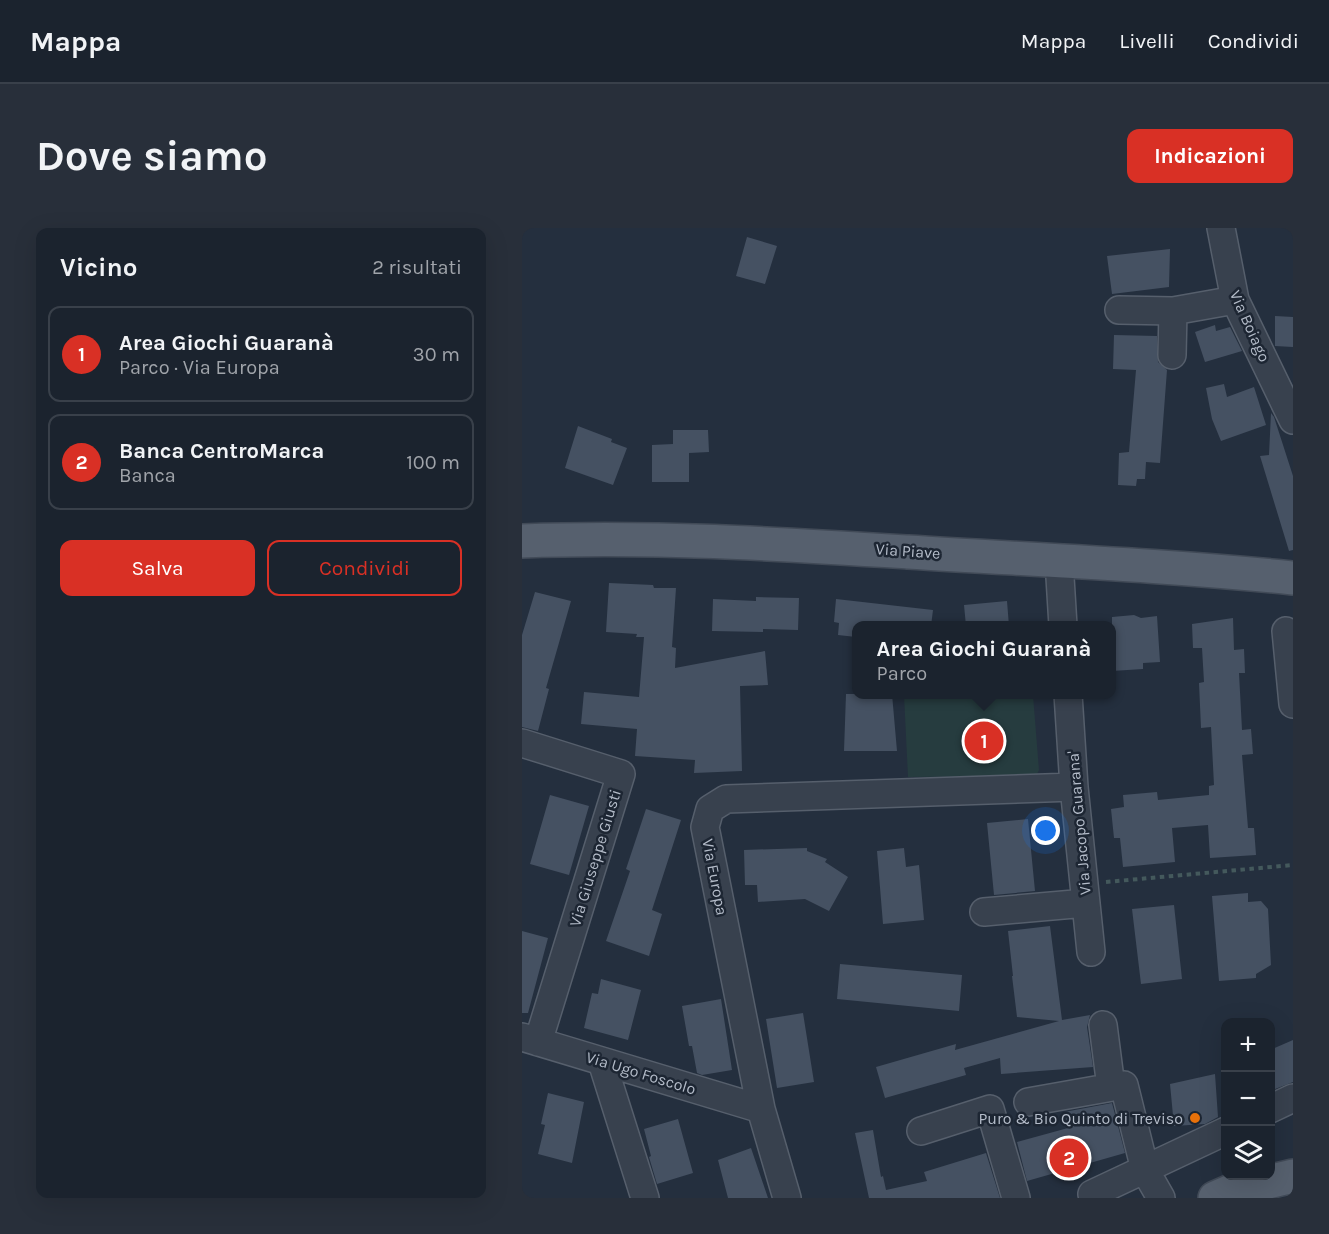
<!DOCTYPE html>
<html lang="it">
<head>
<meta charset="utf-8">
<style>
  body { margin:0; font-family:Karla,sans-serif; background:#282f3a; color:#f1f3f6 }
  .controls { position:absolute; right:18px; bottom:18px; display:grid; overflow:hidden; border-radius:12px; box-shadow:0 6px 24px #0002 }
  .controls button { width:54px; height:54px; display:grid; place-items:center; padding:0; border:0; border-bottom:2px solid #39404a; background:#1b232e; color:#f1f3f6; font:30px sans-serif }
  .you { position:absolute; left:524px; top:603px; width:21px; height:21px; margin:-15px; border:4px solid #fff; border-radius:50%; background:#1a73e8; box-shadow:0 0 0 9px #1a73e833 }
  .badge { display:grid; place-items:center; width:39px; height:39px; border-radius:50%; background:#d93025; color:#fff; font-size:20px; font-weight:700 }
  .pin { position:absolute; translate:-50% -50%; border:3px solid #fff; box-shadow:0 2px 6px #0006 }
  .popup { position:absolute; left:330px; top:393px; width:264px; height:78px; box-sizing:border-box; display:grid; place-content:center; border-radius:12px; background:#1b232e; filter:drop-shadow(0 2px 4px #0005); font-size:20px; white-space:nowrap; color:#a0a4aa }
  .popup b { font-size:22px; color:#f1f3f6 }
  .popup::after { content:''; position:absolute; left:50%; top:100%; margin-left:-12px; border:12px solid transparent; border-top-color:#1b232e }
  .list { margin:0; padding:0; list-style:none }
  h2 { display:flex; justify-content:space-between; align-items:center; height:78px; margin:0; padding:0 24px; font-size:26px }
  h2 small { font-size:20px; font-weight:400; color:#a0a4aa }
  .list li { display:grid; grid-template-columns:39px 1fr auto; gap:18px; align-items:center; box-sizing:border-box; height:96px; margin:0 12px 12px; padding:0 12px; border:2px solid #39404a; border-radius:12px }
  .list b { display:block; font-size:22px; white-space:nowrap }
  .list p { margin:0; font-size:20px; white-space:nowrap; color:#a0a4aa }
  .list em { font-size:20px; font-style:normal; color:#a0a4aa }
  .actions { display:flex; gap:12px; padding:18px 24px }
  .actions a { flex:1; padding:14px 0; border:2px solid #d93025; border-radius:12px; text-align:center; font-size:21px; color:#d93025 }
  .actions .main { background:#d93025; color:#fff }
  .icon { flex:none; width:33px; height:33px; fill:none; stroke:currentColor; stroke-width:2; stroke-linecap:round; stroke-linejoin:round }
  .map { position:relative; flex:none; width:771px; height:970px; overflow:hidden; border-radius:12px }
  header { display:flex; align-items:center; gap:36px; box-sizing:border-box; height:84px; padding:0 30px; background:#1b232e; border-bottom:2px solid #39404a }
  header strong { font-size:28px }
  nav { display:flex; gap:33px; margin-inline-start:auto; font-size:21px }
  .intro { display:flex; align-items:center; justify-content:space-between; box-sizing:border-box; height:144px; padding:0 36px }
  h1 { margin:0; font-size:42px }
  .button { padding:15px 27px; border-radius:12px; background:#d93025; color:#fff; font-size:21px; font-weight:700 }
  main { display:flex; gap:36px; padding:0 36px }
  aside { flex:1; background:#1b232e; border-radius:12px; box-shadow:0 6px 24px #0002 }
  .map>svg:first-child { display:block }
  .green { fill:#263c3f }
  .building { fill:#455162 }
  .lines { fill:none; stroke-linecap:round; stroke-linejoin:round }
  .minor-casing { stroke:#565f6c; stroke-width:30 }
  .major-casing { stroke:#414a57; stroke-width:36 }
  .path { stroke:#44595c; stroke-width:4; stroke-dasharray:4.5 4.5; stroke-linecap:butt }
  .minor { stroke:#38414e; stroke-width:27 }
  .major { stroke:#56606e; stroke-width:33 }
  .food-dot { fill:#e8710a; stroke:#1d2633; stroke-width:2 }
  .labels { text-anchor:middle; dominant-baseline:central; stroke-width:5; stroke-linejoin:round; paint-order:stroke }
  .street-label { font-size:16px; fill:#b4bcc9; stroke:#1d2633 }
  .poi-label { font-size:16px; fill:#b4bcc9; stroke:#1d2633; text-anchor:end }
</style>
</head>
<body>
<header>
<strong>Mappa</strong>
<nav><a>Mappa</a><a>Livelli</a><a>Condividi</a></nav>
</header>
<div class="intro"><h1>Dove siamo</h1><a class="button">Indicazioni</a></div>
<main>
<aside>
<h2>Vicino<small>2 risultati</small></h2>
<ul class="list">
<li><span class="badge">1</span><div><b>Area Giochi Guaranà</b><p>Parco · Via Europa</p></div><em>30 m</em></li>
<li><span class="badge">2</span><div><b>Banca CentroMarca</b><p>Banca</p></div><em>100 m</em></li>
</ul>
<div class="actions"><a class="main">Salva</a><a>Condividi</a></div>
</aside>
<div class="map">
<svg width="771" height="970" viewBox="0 0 771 970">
  <rect width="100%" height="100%" fill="#242f3e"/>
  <path class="green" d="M 382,467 L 511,467 L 517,542 L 514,548 L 386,549 Z"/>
  <path class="building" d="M 225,9 L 255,18 L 243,56 L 214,48 Z
    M 648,21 L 647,59 L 590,66 L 585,28 Z
    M 753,88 L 771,89 L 771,119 L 753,118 Z
    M 693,97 L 694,103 L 708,99 L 720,123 L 683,134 L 673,104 Z
    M 592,107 L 635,108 L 636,134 L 645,142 L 638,235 L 624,234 L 623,251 L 615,251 L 614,258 L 596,257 L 597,225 L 607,224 L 614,142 L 591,141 Z
    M 702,156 L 705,169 L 732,159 L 744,197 L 699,213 L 690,191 L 684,160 Z
    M 749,185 L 752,189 L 771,248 L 771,322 L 767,323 L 738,228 L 747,227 Z
    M 56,198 L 90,211 L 89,214 L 105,220 L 91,257 L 43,240 Z
    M 151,202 L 186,202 L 187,224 L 167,225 L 167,254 L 130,254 L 130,217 L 151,216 Z
    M 87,355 L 131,357 L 132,360 L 154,360 L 150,419 L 154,420 L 153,440 L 243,423 L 246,457 L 218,458 L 220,543 L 172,545 L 173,532 L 113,528 L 115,501 L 59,496 L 62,464 L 117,469 L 122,409 L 114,409 L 115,406 L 84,404 Z
    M 13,364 L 49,373 L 24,460 L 27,461 L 16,503 L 0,499 L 0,407 Z
    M 234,369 L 277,370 L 276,402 L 241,401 L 241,404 L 190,403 L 191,371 L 234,373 Z
    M 314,371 L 411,382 L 409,398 L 334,398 L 334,409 L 316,407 L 317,395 L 312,394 Z
    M 485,373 L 487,398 L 444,398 L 442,377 Z
    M 612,387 L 619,390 L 635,388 L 638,434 L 621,435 L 621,441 L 590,443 L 590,389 Z
    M 711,390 L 712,422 L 722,421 L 723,445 L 717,445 L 720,502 L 729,501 L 731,526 L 720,527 L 726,600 L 732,600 L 734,627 L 688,630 L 686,597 L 650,600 L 653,634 L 601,639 L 598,610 L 592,610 L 589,581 L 602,579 L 601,567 L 635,564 L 636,572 L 687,567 L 687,558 L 692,557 L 689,499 L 679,500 L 677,455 L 682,454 L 680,420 L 671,420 L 670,396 Z
    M 324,466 L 370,466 L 375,523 L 322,523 Z
    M 28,567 L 67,578 L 47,647 L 8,636 Z
    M 124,581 L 159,592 L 130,682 L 140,686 L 127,728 L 84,713 L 108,643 L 104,641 Z
    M 506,591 L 513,663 L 472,667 L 465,595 Z
    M 285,620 L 285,623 L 305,631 L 303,634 L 326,649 L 307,683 L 283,671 L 236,674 L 235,657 L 223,657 L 222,622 Z
    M 382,620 L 384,639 L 397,637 L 402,692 L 361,696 L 355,623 Z
    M 726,665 L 726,674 L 739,673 L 746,681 L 749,737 L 734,746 L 734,750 L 697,753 L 690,668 Z
    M 652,677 L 660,751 L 619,756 L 610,681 Z
    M 528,698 L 540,792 L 568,787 L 565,799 L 571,839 L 479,846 L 478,830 L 442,840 L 444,847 L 363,870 L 354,839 L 434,816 L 433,822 L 537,793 L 495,789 L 490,748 L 491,748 L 486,703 Z
    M 0,703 L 26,710 L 6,785 L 0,785 Z
    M 318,736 L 440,747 L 437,783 L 315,771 Z
    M 79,751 L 119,762 L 106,812 L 62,800 L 70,765 L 76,766 Z
    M 199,771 L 210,842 L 180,847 L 175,845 L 170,818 L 167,818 L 160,778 Z
    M 281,785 L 292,854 L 255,860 L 244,791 Z
    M 771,812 L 771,854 L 748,863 L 748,822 Z
    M 693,846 L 696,889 L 683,896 L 652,898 L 648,856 Z
    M 26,865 L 62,874 L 50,935 L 16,926 L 23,897 L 19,896 Z
    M 590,875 L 603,925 L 505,953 L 495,914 L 546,900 L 542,884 Z
    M 156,891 L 171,945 L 135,956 L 127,929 L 129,928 L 122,901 Z
    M 351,902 L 359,949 L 361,948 L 364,962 L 405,953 L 402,944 L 464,925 L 478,970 L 347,970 L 333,905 Z
    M 229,920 L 246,970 L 206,970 L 196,932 Z"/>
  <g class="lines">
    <defs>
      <path id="minor" d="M 699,0 L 713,72 L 771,192
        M 597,82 L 651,83
        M 650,127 L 651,83 L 713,72
        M 537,333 L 541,398
        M 764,403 L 771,476
        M 546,466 L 552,559 L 569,724
        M 0,515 L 99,546 L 16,814
        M 462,684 L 564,675
        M 581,797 L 589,859
        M 0,809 L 239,881
        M 80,834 L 123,970
        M 506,874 L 602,857 L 623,942 L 639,970
        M 748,881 L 771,870
        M 399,903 L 468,881 L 494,970
        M 570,966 L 704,903
        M 265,970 L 239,881 L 183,599 L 188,581 L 204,571 L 552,559"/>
      <path id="major" d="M 0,313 C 129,308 257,316 386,324 C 514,332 643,337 771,350
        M 693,970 L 709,963 L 771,948"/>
    </defs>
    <use href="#minor" class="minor-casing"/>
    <use href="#major" class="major-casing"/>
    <path class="path" d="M 584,654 L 771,637"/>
    <use href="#minor" class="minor"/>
    <use href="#major" class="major"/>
  </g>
  <circle class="food-dot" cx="673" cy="890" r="6"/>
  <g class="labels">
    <g class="street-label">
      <text transform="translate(728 98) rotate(66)">Via Boiago</text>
      <text transform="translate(386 323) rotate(4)">Via Piave</text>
      <text transform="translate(557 595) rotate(-95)">Via Jacopo Guarana'</text>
      <text transform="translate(73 630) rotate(-73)">Via Giuseppe Giusti</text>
      <text transform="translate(193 649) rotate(79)">Via Europa</text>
      <text transform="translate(119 845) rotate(17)">Via Ugo Foscolo</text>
    </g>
    <g class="poi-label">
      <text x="661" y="890">Puro &amp; Bio Quinto di Treviso</text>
    </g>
  </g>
</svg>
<div class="controls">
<button>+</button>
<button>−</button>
<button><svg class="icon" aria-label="layers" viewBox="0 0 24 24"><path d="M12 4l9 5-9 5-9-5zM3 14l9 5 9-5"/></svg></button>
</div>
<div class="you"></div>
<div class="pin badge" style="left:462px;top:513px">1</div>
<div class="popup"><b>Area Giochi Guaranà</b>Parco</div>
<div class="pin badge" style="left:547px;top:930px">2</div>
</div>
</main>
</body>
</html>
